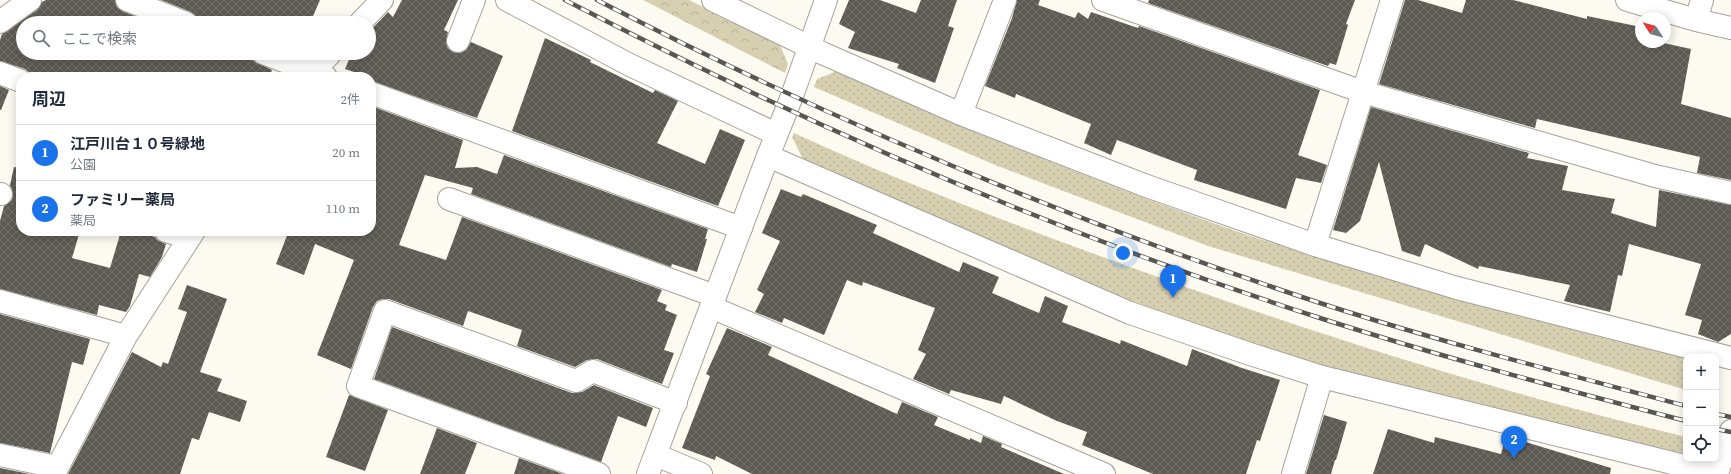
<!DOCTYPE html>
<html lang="ja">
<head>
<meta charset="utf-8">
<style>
  body { margin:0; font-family:"Source Serif 4","Noto Sans JP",serif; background:#f6f6f7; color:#1f2937 }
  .controls { position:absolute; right:12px; bottom:12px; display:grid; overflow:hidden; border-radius:8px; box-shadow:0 2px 10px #0003 }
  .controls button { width:36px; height:36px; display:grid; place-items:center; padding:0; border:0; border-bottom:1px solid #e0e1e3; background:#fff; color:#1f2937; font:20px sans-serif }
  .compass { position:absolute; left:1635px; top:12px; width:36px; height:36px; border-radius:50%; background:#fff; box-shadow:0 2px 10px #0003; rotate:306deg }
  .you { position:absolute; left:1123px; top:253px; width:14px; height:14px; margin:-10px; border:3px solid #fff; border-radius:50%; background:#1a73e8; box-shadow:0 0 0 6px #1a73e833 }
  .badge { display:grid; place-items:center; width:26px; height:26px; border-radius:50%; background:#1a73e8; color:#fff; font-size:13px; font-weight:700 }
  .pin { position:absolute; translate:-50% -33px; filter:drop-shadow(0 1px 2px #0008) }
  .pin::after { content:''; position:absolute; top:21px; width:14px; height:12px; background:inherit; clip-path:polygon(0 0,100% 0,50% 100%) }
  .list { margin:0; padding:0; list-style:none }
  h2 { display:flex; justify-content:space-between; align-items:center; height:52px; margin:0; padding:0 16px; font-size:17px }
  h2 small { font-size:13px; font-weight:400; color:#747a83 }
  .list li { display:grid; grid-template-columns:26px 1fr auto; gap:12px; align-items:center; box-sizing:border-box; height:56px; padding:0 16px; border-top:1px solid #e0e1e3 }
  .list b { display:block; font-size:15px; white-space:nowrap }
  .list p { margin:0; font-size:13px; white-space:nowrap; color:#747a83 }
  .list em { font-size:13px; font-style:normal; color:#747a83 }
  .icon { flex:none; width:22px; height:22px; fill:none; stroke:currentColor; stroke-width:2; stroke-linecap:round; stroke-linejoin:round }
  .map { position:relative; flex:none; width:1731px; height:474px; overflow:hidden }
  .search { position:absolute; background:#fff; box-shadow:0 2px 10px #0003; left:16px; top:16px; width:360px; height:44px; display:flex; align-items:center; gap:10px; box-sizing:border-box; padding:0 14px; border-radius:22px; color:#747a83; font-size:15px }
  .panel { position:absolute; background:#fff; box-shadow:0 2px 10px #0003; left:16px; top:72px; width:360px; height:164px; border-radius:16px }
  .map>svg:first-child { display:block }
  .forest { fill:url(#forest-crowns) }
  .park { fill:url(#park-dots) }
  .building { fill:url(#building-cross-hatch) }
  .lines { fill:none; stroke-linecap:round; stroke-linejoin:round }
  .street-casing { stroke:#a4a299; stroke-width:24 }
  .secondary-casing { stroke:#a4a299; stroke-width:24 }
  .street { stroke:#fff; stroke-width:22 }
  .secondary { stroke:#fff; stroke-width:22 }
  .rail-casing { stroke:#575651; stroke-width:4.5 }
  .rail { stroke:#fff; stroke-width:3; stroke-dasharray:9; stroke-linecap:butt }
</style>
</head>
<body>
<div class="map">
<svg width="1731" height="474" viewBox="0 0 1731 474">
  <defs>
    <pattern id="forest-crowns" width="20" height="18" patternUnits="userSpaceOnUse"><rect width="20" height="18" fill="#d6d0b1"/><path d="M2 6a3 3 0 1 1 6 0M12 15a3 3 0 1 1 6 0" fill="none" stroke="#b8b398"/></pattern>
    <pattern id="park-dots" width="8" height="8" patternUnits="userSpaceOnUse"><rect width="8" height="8" fill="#d6d0b1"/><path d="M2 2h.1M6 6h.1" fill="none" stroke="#b8b398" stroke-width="1.8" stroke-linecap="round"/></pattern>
    <pattern id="building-cross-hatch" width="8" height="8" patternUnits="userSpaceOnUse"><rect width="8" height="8" fill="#5d5b53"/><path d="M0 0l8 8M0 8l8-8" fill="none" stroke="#716f69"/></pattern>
  </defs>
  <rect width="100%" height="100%" fill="#fdfbf1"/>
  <path class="forest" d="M 643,0 L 689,0 L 780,45 L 788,64 L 785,73 Z"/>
  <path class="park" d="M 837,71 C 974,132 1113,189 1256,238 C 1290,249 1325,259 1360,269 C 1468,302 1576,332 1686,358 L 1686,390 L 1208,246 L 995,165 L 814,87 L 817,79 Z
    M 794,133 C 893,179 995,217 1097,255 C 1247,310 1399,361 1553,403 C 1597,415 1642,426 1686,437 L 1686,454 C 1541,421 1395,390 1254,344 C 1099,294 951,225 803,159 L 792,137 Z"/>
  <path class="building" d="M 46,0 L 115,0 L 117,7 L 122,11 L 152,23 L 23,23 L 23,53 L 251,53 L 254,61 L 272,70 L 269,77 L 35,77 L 25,69 L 0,61 L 0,40 L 2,34 L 37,10 L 42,2 Z
    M 161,0 L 320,0 L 310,23 L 198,23 L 196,16 L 191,12 Z
    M 402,0 L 458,0 L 444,30 L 448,32 L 446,42 L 448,48 L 453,52 L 460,53 L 466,50 L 471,42 L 503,56 L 477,118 L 371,81 L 371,77 L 352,77 L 354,72 L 345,69 L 352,53 L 369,53 L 369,32 L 388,12 L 393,17 Z
    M 849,0 L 880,0 L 916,13 L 921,0 L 957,0 L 948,26 L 954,28 L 935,83 L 897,68 L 899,64 L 848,48 L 855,32 L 839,24 Z
    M 1017,0 L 1040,0 L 1038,5 L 1075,18 L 1078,12 L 1088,19 L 1091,12 L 1138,28 L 1139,26 L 1320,90 L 1298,155 L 1327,165 L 1321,183 L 1296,178 L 1286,209 L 1194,180 L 1197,170 L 1117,140 L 1111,155 L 1084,143 L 1091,124 L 1016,94 L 1015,98 L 985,86 L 1012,18 Z
    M 1149,0 L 1355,0 L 1346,24 L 1348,25 L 1336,65 L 1330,63 L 1328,66 L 1148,3 Z
    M 1405,0 L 1418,0 L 1462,13 L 1466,0 L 1513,0 L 1587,19 L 1587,16 L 1641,27 L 1641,42 L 1659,42 L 1691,49 L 1681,104 L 1731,118 L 1731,180 L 1697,173 L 1700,157 L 1537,119 L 1535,128 L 1379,84 Z
    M 545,38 L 591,60 L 590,62 L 653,93 L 655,90 L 678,101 L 657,143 L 705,164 L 720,129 L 745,140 L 718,206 L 512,131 Z
    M 0,86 L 9,90 L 1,110 L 0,110 Z
    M 371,106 L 463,140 L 455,168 L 477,167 L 497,174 L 504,155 L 708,229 L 705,239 L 707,239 L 697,272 L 672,264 L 671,267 L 471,194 L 473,188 L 425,175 L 399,245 L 446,260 L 462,217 L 662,290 L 657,301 L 667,305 L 665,310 L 677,315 L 664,350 L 674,353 L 662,384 L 597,359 L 587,360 L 575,367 L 517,346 L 522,330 L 468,311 L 463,326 L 389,299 L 383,299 L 377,301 L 373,307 L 351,369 L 317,355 L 354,260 L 315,244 L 304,275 L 276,264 L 288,233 L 285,231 L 371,231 Z
    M 1371,107 L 1529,153 L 1527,158 L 1568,166 L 1562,190 L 1615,199 L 1611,213 L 1656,227 L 1659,190 L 1731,205 L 1731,334 L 1718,342 L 1698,334 L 1702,320 L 1685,315 L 1701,264 L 1629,244 L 1622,276 L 1618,275 L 1610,312 L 1564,301 L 1570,285 L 1479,266 L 1478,269 L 1425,244 L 1420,257 L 1402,251 L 1379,162 L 1360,221 L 1346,233 L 1333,230 Z
    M 14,167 L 21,168 L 21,231 L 80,231 L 72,258 L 110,268 L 121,231 L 136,231 L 155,237 L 157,240 L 166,244 L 162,257 L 150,277 L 139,274 L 130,306 L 126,312 L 99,305 L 97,315 L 0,289 L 0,221 L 4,206 L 12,200 L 13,194 L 10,185 Z
    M 781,189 L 801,197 L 803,194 L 877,225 L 873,233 L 959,272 L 963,262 L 999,277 L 992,293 L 1039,313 L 1045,296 L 1068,306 L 1062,322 L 1120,344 L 1121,340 L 1187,366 L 1192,349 L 1242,368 L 1280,380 L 1260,441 L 1257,440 L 1246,474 L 1153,474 L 1082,445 L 1087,432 L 1057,421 L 1004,396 L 1001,404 L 951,390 L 949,394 L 913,379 L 926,354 L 918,350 L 935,308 L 863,282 L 862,286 L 847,280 L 824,335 L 784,318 L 782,323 L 755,312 L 764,294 L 757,290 L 780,241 L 762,233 Z
    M 187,285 L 227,299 L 200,372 L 222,379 L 217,391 L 247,401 L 240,422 L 209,412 L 199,440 L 192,438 L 180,474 L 68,474 L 132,352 L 161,367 L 163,362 L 168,364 L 187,312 L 178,309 Z
    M 0,314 L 90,339 L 83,365 L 72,362 L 50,453 L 0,443 Z
    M 392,327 L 572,393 L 582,392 L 594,385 L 653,408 L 646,427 L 618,416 L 601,462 L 374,379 Z
    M 727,328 L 772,347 L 768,355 L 897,414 L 902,402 L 938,417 L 934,425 L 970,440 L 970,438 L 981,443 L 983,436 L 1002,444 L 1001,447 L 1064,474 L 752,474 L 716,456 L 715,460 L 682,448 L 710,376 L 706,374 Z
    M 349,395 L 388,410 L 365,471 L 326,457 Z
    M 1324,415 L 1347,422 L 1336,460 L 1335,460 L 1331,474 L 1306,474 Z
    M 437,428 L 477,443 L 465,474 L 420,474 Z
    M 1388,429 L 1434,443 L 1435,437 L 1501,454 L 1506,436 L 1611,468 L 1610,474 L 1373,474 Z
    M 519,458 L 563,474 L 514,474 Z
    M 0,468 L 30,474 L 0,474 Z"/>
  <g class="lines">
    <defs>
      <path id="street" d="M 127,0 L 186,23
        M 507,0 L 630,65 L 776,134
        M 713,0 L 822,53 L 961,114 L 1144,185 L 1315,245 L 1457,288 L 1731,358
        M 1103,0 L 1363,92 L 1655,176 L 1731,193
        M 1627,0 L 1696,20 L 1731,28
        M 1696,20 L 1702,0
        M 0,22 L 30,0
        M 360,23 L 382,0
        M 458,41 L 474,0
        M 263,53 L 326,77
        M 0,73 L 21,81
        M 308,77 L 331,53
        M 371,93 L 741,228
        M 961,114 L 1005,0
        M 768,156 L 1130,313 L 1250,354 L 1322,377 L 1717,474
        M 0,194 L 1,194
        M 449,199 L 715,296
        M 166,231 L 189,238
        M 1315,245 L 1392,0
        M 0,301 L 126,336
        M 711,307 L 1104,474
        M 0,455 L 57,467
        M 656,455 L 701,474
        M 54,474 L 126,336 L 194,231
        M 599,474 L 358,386 L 385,311 L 576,381 L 593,371 L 676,403
        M 1293,474 L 1322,377"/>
      <path id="secondary" d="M 648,474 L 768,156 L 792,96 L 826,0
        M 1717,474 L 1731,431"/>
    </defs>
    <use href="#street" class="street-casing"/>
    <use href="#secondary" class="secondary-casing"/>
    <use href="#street" class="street"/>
    <use href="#secondary" class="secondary"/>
    <defs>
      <path id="rail" d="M 565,0 C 808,126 1059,234 1320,318 C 1441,357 1563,389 1686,421
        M 597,0 C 829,120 1071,221 1320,303 C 1440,342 1563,373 1686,406
        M 1716,414 L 1731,417
        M 1716,429 L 1731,432"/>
    </defs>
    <use href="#rail" class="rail-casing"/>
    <use href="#rail" class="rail"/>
  </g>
</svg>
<div class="controls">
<button>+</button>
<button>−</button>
<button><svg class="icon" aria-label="locate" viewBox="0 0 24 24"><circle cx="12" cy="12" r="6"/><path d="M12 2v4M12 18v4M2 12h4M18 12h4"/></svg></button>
</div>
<svg class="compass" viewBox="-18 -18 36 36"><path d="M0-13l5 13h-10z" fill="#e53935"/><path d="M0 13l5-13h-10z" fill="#747a83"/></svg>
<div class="you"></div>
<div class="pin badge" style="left:1173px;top:298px">1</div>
<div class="pin badge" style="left:1514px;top:459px">2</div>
<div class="search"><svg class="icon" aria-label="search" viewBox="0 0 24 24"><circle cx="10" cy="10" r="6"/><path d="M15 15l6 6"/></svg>ここで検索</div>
<section class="panel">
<h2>周辺<small>2件</small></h2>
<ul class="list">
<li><span class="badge">1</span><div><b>江戸川台１０号緑地</b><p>公園</p></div><em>20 m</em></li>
<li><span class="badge">2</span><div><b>ファミリー薬局</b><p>薬局</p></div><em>110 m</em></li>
</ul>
</section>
</div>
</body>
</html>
